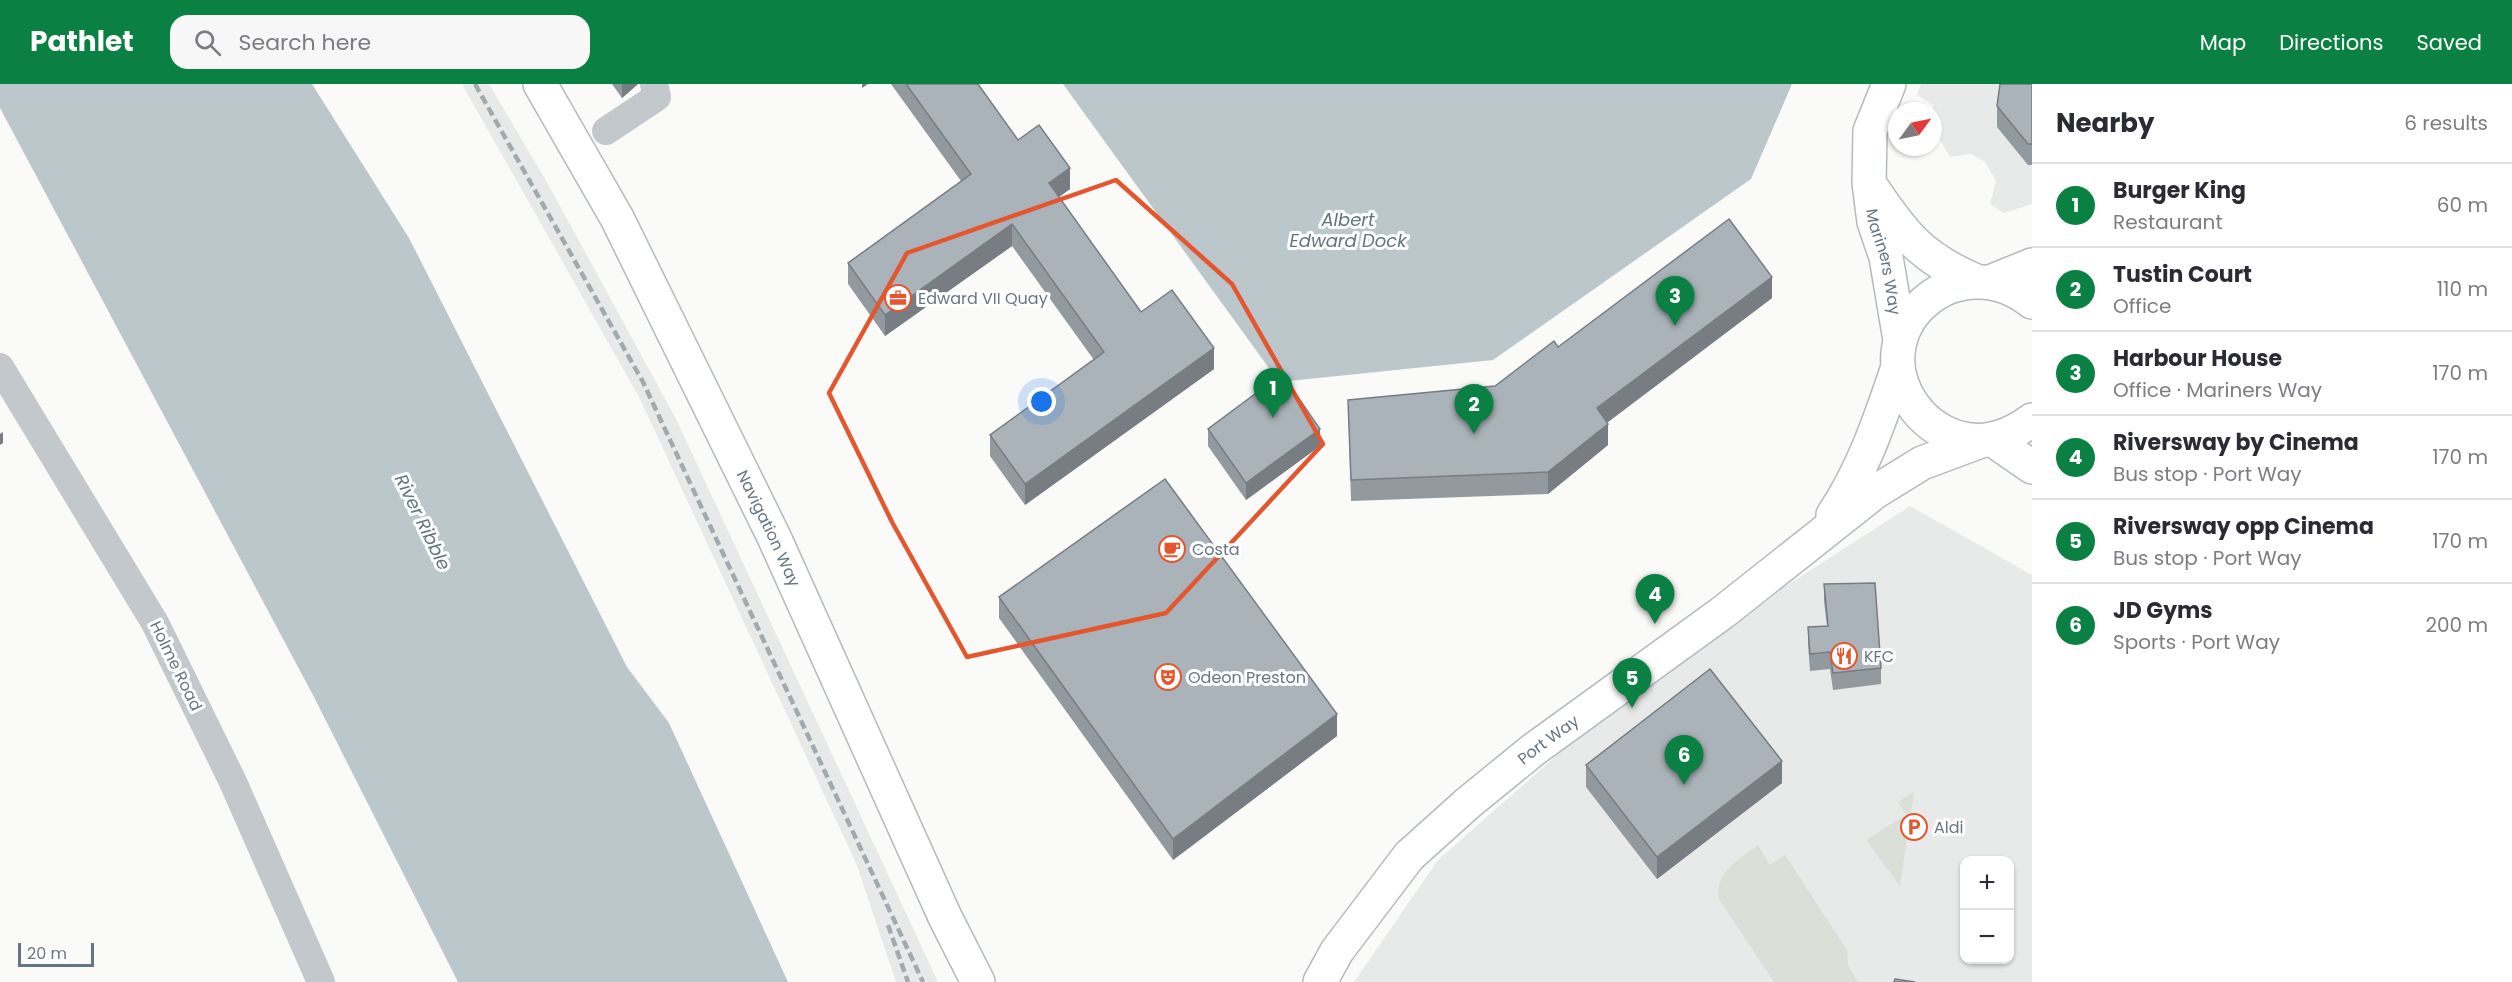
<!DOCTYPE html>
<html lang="en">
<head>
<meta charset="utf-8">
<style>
  body { margin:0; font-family:Poppins,sans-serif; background:#f7f7f7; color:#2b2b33 }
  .controls { position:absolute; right:18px; bottom:18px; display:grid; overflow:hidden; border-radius:12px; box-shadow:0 2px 4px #0004 }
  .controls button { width:54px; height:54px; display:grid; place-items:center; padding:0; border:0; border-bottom:2px solid #e1e1e2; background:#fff; color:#2b2b33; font:30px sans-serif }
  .compass { position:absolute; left:1888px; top:18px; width:54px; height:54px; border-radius:50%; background:#fff; box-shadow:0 2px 4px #0004; rotate:57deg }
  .scale { position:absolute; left:18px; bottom:15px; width:76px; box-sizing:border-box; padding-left:6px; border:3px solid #657683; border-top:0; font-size:16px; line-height:21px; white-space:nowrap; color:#657683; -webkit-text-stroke:4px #fff; paint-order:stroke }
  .you { position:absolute; left:1042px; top:318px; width:21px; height:21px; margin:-15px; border:4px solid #fff; border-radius:50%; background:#1a73e8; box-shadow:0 0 0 9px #1a73e833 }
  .badge { display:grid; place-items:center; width:39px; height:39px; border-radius:50%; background:#0b8043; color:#fff; font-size:20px; font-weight:700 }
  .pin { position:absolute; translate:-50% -50px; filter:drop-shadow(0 2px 3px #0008) }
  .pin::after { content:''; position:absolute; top:32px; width:21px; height:18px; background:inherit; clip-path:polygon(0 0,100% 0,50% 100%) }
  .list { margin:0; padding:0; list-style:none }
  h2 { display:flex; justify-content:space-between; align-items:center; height:78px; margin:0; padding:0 24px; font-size:26px }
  h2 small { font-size:20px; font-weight:400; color:#7c7c81 }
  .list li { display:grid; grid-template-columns:39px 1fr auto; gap:18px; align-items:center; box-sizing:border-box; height:84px; padding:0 24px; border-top:2px solid #e1e1e2 }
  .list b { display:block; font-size:22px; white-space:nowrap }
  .list p { margin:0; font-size:20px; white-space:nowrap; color:#7c7c81 }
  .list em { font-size:20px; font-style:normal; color:#7c7c81 }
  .icon { flex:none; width:33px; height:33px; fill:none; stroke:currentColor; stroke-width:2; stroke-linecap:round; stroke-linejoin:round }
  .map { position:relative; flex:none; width:2032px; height:898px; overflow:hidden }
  header { display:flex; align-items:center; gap:36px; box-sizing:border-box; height:84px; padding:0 30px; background:#0b8043; color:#fff }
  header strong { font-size:28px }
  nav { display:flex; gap:33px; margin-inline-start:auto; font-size:21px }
  .search { width:420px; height:54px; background:#f7f7f7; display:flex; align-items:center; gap:15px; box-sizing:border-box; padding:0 21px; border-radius:18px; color:#7c7c81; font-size:22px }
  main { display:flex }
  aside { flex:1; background:#fff }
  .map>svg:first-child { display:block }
  .built { fill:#e8e9e9; fill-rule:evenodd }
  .green { fill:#dadfd7 }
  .water { fill:#bbc7cb }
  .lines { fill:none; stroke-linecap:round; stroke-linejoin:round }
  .secondary-casing { stroke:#b3babf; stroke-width:36 }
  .street { stroke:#c3c8cc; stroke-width:28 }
  .secondary { stroke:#fff; stroke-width:33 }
  .rail { stroke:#a2aab0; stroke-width:4.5; stroke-dasharray:9 4.5; stroke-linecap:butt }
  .wall { fill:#929a9f }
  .shaded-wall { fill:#777d82 }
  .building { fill:#aab3b9; stroke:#777d82; stroke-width:1.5 }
  .marked { fill:none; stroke:#e4572e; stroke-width:4.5; stroke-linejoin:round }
  .labels { text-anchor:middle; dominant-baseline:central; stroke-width:6; stroke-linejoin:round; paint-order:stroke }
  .street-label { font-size:16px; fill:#657683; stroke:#fff }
  .poi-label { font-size:16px; fill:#657683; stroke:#fff; text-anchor:start }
  .water-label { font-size:18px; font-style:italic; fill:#60757c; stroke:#fff }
</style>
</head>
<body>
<header>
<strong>Pathlet</strong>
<div class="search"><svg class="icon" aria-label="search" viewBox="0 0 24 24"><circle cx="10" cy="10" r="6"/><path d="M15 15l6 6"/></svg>Search here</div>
<nav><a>Map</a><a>Directions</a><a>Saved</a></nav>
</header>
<main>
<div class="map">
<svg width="2032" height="898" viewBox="0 0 2032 898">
  <rect width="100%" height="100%" fill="#fafaf8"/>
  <path class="built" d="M 462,0 L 489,0 L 548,100 L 676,335 L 938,898 L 896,898 L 856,779 L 639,313 Z
    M 1921,0 L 2032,0 L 2032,120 L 2004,129 L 1990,120 L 1996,97 L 1985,78 L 1971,70 L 1950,73 L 1933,45 L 1933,21 L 1917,11 Z
    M 1910,422 L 2032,491 L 2032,898 L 1354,898 L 1438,776 L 1573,657 L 1746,528 ZM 1964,776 L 2010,776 L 2010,876 L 1964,876 Z"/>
  <path class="green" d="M 1914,708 L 1900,802 L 1866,756 L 1906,731 L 1898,718 Z
    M 1758,761 L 1770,781 L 1785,771 L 1847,866 L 1848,882 L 1858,898 L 1774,898 L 1719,815 C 1713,791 1740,774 1758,761 Z"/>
  <path class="water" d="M 0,0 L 312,0 L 409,154 L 627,583 L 669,639 L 788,898 L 458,898 L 314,613 L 0,24 Z
    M 1063,0 L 1792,0 L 1751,95 L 1493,276 L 1279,298 Z"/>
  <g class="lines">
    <defs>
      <g id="secondary">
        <path id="s1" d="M 540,0 L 617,134 L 774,453 L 945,833 L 978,898"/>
        <path id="s2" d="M 1889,0 L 1870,47 L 1869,99 L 1874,138 L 1886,173 L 1900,256"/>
        <path d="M 1873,105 C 1904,151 1922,174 1974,196"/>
        <path d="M 1990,198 L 2032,181"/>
        <path d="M 2032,218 C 1956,158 1860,245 1913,321 C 1924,337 1938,347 1956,353 C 1984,362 2009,353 2032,336"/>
        <path d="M 1993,356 L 2032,383"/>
        <path d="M 1833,431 C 1864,385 1880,335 1898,283"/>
        <path id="s3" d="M 1320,898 L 1337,867 L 1409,772 L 1468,719 L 1533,666 L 1722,529 L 1875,408 L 1922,379 L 1981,357"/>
      </g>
    </defs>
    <use href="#secondary" class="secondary-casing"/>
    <path class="street" d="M 606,47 L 657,13 L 654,0
      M 0,283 L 155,539 L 233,698 L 321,898"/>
    <use href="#secondary" class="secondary"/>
    <path class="rail" d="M 475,0 L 643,298 L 923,898
      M 888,841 L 908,898"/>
  </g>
  <path class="wall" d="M 612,0 L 638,0 L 622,14 Z
    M 891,0 L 978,0 L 1018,56 L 1070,105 L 1059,113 L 1141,228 L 1214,285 L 1025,421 L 990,372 L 990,351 L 1094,276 L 1012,162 L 885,252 L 848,200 L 848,179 L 961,97 Z
    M 2032,0 L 2032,81 L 2028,81 L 1997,43 L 1997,22 Z
    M 1772,214 L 1607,339 L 1608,361 L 1548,410 L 1351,417 L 1348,316 L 1495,302 L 1558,263 Z
    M 1208,345 L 1320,362 L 1246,416 L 1208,362 Z
    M 1824,500 L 1881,584 L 1881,600 L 1833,606 L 1830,585 L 1810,587 L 1808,560 L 1808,543 L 1827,542 L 1824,517 Z
    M 999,513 L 1337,652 L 1173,776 L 999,534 Z
    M 1586,681 L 1782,699 L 1657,795 L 1586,703 Z"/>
  <path class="shaded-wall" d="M 622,0 L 638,0 L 622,14 Z
    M 862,0 L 868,0 L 862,4 Z
    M 1070,84 L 1070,105 L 1049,120 L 1049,99 Z
    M 1012,140 L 1012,162 L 885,252 L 885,231 Z
    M 1772,193 L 1772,214 L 1597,346 L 1597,324 Z
    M 1214,264 L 1214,285 L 1025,421 L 1025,400 Z
    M 1608,340 L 1608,361 L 1548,410 L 1548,388 Z
    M 1320,345 L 1320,362 L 1246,416 L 1246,399 Z
    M 3,348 L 3,359 L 0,361 L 0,350 Z
    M 1337,630 L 1337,652 L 1173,776 L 1173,755 Z
    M 1782,677 L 1782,699 L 1657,795 L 1657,773 Z"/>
  <path class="building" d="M 906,0 L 978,0 L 1018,56 L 1039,41 L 1070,84 L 1049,99 L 1141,228 L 1172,206 L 1214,264 L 1025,400 L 990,351 L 1104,268 L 1012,140 L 885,231 L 848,179 L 971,90 Z
    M 2000,0 L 2032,0 L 2032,60 L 2028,60 L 1997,22 Z
    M 1729,135 L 1772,193 L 1597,324 L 1608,340 L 1548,388 L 1351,396 L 1348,316 L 1495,302 L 1554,257 L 1558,263 Z
    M 1282,290 L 1320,345 L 1246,399 L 1208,345 Z
    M 1165,395 L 1337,630 L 1173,755 L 999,513 Z
    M 1875,499 L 1881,584 L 1833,589 L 1830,568 L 1810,570 L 1808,543 L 1828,542 L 1824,500 Z
    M 1710,585 L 1782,677 L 1657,773 L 1586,681 Z
    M 1895,895 L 1915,898 L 1894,898 Z"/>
  <path class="marked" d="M 1116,96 L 1232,200 L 1323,360 L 1166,529 L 967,573 L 892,438 L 829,309 L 907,169 Z"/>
  <defs>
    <symbol id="office-ring" viewBox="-11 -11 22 22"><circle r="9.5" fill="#fff" stroke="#e4572e" stroke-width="1.5"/><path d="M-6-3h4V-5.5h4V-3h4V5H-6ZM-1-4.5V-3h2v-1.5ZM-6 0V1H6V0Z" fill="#e4572e"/></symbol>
    <symbol id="cafe-ring" viewBox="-11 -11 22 22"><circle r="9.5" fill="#fff" stroke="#e4572e" stroke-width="1.5"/><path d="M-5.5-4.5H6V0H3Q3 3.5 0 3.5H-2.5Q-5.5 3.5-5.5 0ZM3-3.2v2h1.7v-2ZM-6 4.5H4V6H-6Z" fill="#e4572e"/></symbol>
    <symbol id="restaurant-ring" viewBox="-11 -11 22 22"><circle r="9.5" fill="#fff" stroke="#e4572e" stroke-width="1.5"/><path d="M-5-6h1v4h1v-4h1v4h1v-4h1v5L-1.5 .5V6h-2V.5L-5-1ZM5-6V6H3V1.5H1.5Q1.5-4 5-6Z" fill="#e4572e"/></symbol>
    <symbol id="theatre-ring" viewBox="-11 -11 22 22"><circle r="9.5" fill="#fff" stroke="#e4572e" stroke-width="1.5"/><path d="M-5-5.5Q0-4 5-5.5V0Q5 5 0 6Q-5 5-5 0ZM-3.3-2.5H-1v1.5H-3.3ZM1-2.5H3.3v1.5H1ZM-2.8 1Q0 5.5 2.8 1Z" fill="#e4572e"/></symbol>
    <symbol id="parking-ring" viewBox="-11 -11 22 22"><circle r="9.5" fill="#fff" stroke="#e4572e" stroke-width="1.5"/><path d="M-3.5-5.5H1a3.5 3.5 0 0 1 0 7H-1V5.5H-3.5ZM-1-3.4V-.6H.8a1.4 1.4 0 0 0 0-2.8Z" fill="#e4572e"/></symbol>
  </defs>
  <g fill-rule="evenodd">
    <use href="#office-ring" x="883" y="199" width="30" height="30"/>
    <use href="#cafe-ring" x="1157" y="450" width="30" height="30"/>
    <use href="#restaurant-ring" x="1829" y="557" width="30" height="30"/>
    <use href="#theatre-ring" x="1153" y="578" width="30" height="30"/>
    <use href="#parking-ring" x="1899" y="728" width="30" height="30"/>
  </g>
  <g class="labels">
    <g class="street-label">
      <text stroke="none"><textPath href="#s2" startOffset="183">Mariners Way</textPath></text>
      <text stroke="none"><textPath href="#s1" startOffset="500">Navigation Way</textPath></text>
      <text transform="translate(176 582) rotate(64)">Holme Road</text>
      <text stroke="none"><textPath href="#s3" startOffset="336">Port Way</textPath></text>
    </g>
    <g class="poi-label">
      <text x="918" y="214">Edward VII Quay</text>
      <text x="1192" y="465">Costa</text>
      <text x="1864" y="572">KFC</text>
      <text x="1188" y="593">Odeon Preston</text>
      <text x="1934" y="743">Aldi</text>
    </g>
    <g class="water-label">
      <text x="1348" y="135">Albert<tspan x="1348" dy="21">Edward Dock</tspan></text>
      <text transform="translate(423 438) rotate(64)">River Ribble</text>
    </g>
  </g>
</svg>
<div class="controls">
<button>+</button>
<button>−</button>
</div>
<svg class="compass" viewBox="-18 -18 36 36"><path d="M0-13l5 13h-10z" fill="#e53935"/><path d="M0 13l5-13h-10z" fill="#7c7c81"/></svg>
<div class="scale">20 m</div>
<div class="you"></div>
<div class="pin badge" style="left:1273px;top:334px">1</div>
<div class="pin badge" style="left:1474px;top:350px">2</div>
<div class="pin badge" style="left:1675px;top:242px">3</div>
<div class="pin badge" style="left:1655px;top:540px">4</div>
<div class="pin badge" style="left:1632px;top:624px">5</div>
<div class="pin badge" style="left:1684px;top:701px">6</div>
</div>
<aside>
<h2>Nearby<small>6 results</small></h2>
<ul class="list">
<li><span class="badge">1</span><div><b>Burger King</b><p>Restaurant</p></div><em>60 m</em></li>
<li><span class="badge">2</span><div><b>Tustin Court</b><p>Office</p></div><em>110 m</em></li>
<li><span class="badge">3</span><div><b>Harbour House</b><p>Office · Mariners Way</p></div><em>170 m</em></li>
<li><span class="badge">4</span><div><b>Riversway by Cinema</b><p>Bus stop · Port Way</p></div><em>170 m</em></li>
<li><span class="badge">5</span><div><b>Riversway opp Cinema</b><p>Bus stop · Port Way</p></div><em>170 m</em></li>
<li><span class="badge">6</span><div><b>JD Gyms</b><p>Sports · Port Way</p></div><em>200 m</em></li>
</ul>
</aside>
</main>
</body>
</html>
